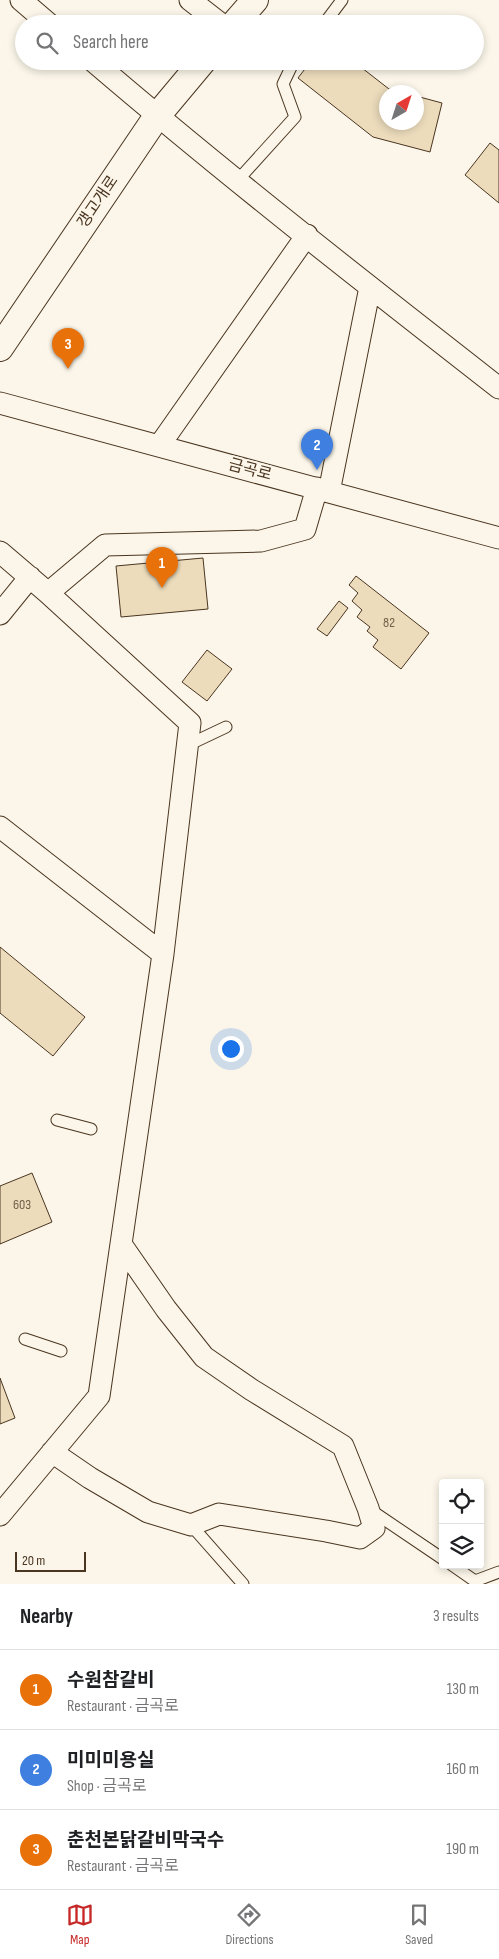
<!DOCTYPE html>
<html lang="en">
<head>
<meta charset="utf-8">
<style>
  body { margin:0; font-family:"Sofia Sans Condensed","Noto Sans KR",sans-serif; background:#f2f2f2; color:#202124 }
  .controls { position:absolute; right:15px; bottom:15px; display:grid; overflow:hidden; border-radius:5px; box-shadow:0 2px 8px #0003 }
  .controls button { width:45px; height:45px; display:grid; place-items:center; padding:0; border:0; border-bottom:1px solid #e0e0e0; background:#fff; color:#202124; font:25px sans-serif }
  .compass { position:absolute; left:379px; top:85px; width:45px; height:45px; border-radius:50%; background:#fff; box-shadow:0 2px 8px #0003; rotate:39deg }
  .scale { position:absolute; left:15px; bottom:12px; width:71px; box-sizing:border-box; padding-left:5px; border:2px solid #4a3520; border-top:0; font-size:14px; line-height:18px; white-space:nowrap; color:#4a3520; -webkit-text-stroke:4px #fbf6e9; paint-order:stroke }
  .you { position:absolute; left:230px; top:1048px; width:18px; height:18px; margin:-12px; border:4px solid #fff; border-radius:50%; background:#1a73e8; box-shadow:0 0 0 8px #1a73e833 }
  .badge { display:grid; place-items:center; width:32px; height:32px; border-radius:50%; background:#c62828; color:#fff; font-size:16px; font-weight:700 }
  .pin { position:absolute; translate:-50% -41px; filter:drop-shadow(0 1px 2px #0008) }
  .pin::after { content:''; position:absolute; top:26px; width:18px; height:15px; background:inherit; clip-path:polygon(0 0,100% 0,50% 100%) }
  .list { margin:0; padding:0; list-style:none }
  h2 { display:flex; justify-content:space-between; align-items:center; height:65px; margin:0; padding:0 20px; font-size:21px }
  h2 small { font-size:16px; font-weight:400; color:#757577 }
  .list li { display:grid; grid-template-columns:32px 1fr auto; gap:15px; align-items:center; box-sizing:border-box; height:80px; padding:0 20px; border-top:1px solid #e0e0e0 }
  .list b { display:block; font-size:19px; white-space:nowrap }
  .list p { margin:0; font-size:16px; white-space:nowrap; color:#757577 }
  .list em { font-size:16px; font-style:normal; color:#757577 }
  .icon { flex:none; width:28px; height:28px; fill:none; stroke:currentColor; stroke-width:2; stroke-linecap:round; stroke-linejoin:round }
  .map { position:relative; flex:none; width:499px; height:1584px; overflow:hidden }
  .search { position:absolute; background:#fff; box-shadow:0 2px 8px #0003; left:15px; right:15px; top:15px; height:55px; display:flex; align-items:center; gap:12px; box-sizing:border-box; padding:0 18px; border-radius:28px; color:#757577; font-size:19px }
  .sheet { height:305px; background:#fff }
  nav { display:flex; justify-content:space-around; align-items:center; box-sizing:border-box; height:70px; border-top:1px solid #e0e0e0; background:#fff; font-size:14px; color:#757577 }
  nav a { display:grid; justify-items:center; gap:2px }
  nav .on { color:#c62828 }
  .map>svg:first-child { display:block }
  .building { fill:#ecdcbc; stroke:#4a3520 }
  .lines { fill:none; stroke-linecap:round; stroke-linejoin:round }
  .service-casing { stroke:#4a3520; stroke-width:13 }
  .minor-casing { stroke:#4a3520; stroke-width:23 }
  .tertiary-casing { stroke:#4a3520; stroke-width:28 }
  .service { stroke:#fbf6e9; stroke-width:11 }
  .minor { stroke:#fbf6e9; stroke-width:21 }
  .tertiary { stroke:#fbf6e9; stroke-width:26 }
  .labels { text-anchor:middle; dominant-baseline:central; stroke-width:4; stroke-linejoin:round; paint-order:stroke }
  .number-label { font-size:14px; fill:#725f47 }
  .street-label { font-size:16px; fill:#4a3520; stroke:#fbf6e9 }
</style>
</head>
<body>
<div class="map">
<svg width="499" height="1584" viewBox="0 0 499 1584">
  <rect width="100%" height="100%" fill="#fbf6e9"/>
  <path class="building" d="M 311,61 L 353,61 L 389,89 L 401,92 L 386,92 L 386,122 L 416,122 L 416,96 L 442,103 L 430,152 L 373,137 L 298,78 Z
    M 490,143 L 499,150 L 499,203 L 465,175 Z
    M 203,558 L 208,609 L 121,617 L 116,566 Z
    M 356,576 L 429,633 L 401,669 L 373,647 L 378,640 L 367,631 L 370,627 L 357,617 L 362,610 L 352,601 L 358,593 L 349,585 Z
    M 339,601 L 348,608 L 327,636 L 317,629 Z
    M 207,650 L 232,669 L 207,701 L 182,682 Z
    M 0,947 L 85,1017 L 53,1056 L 0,1013 Z
    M 32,1173 L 52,1222 L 0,1244 L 0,1186 Z
    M 0,1378 L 15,1418 L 0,1424 Z"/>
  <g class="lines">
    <defs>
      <path id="service" d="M 324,24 L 342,0
        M 238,180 L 295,117 L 283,84 L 294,61
        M 188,745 L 226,727
        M 57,1120 L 91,1129
        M 25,1339 L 61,1351
        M 369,1509 L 443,1559
        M 191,1525 L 243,1584
        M 452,1565 L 475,1581 L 499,1572"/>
      <path id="minor" d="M 21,0 L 49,24
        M 190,0 L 221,24
        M 93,61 C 225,174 362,281 499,388
        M 0,403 L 499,538
        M 159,446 L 307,235
        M 329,492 L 370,287
        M 0,552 L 48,593 L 190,723 L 163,954 L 99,1396 L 0,1515
        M 48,593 L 105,545 L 261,541 L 305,529 L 317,488
        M 0,614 L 30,577
        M 0,827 L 163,954
        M 52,1452 L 90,1478 L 148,1512 L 191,1525 L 219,1514 L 326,1531 L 360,1538 L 374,1528 L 368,1508 L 343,1446 L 252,1390 L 204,1357 L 166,1309 L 121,1244"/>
      <path id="tertiary" d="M 234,24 L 255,0
        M 0,348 L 157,116 L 203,61"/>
    </defs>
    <use href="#service" class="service-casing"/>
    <use href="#minor" class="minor-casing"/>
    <use href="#tertiary" class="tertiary-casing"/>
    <use href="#service" class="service"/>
    <use href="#minor" class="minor"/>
    <use href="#tertiary" class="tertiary"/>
  </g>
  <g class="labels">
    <g class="number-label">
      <text x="389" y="622">82</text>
      <text x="22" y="1204">603</text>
    </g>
    <g class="street-label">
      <text transform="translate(98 202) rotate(-56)">갱고개로</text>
      <text transform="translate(250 470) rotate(15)">금곡로</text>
    </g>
  </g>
</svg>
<div class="controls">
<button><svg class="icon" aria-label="locate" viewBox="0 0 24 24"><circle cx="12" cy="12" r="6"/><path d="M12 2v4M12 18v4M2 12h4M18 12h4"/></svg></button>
<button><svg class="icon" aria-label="layers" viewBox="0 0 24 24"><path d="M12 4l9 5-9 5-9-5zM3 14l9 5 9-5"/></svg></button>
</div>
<svg class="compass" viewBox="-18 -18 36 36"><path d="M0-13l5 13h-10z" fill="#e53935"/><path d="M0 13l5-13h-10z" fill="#757577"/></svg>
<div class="scale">20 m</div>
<div class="you"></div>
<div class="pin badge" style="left:162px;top:588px;background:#e8710a">1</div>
<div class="pin badge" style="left:317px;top:470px;background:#3f7fe0">2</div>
<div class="pin badge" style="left:68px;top:369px;background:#e8710a">3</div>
<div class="search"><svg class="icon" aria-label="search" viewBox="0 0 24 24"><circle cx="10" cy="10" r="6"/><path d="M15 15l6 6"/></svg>Search here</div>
</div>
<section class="sheet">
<h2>Nearby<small>3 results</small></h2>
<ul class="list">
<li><span class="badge" style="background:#e8710a">1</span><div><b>수원참갈비</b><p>Restaurant · 금곡로</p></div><em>130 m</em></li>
<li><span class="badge" style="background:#3f7fe0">2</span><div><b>미미미용실</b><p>Shop · 금곡로</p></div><em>160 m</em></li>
<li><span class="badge" style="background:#e8710a">3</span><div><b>춘천본닭갈비막국수</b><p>Restaurant · 금곡로</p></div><em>190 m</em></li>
</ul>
</section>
<nav>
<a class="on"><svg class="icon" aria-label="map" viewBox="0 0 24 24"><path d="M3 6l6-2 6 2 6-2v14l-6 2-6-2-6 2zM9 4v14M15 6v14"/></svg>Map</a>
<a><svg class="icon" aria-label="directions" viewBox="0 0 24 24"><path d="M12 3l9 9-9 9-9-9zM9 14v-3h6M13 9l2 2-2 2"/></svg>Directions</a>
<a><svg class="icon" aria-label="saved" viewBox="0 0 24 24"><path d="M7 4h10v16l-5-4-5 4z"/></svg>Saved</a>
</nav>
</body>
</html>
